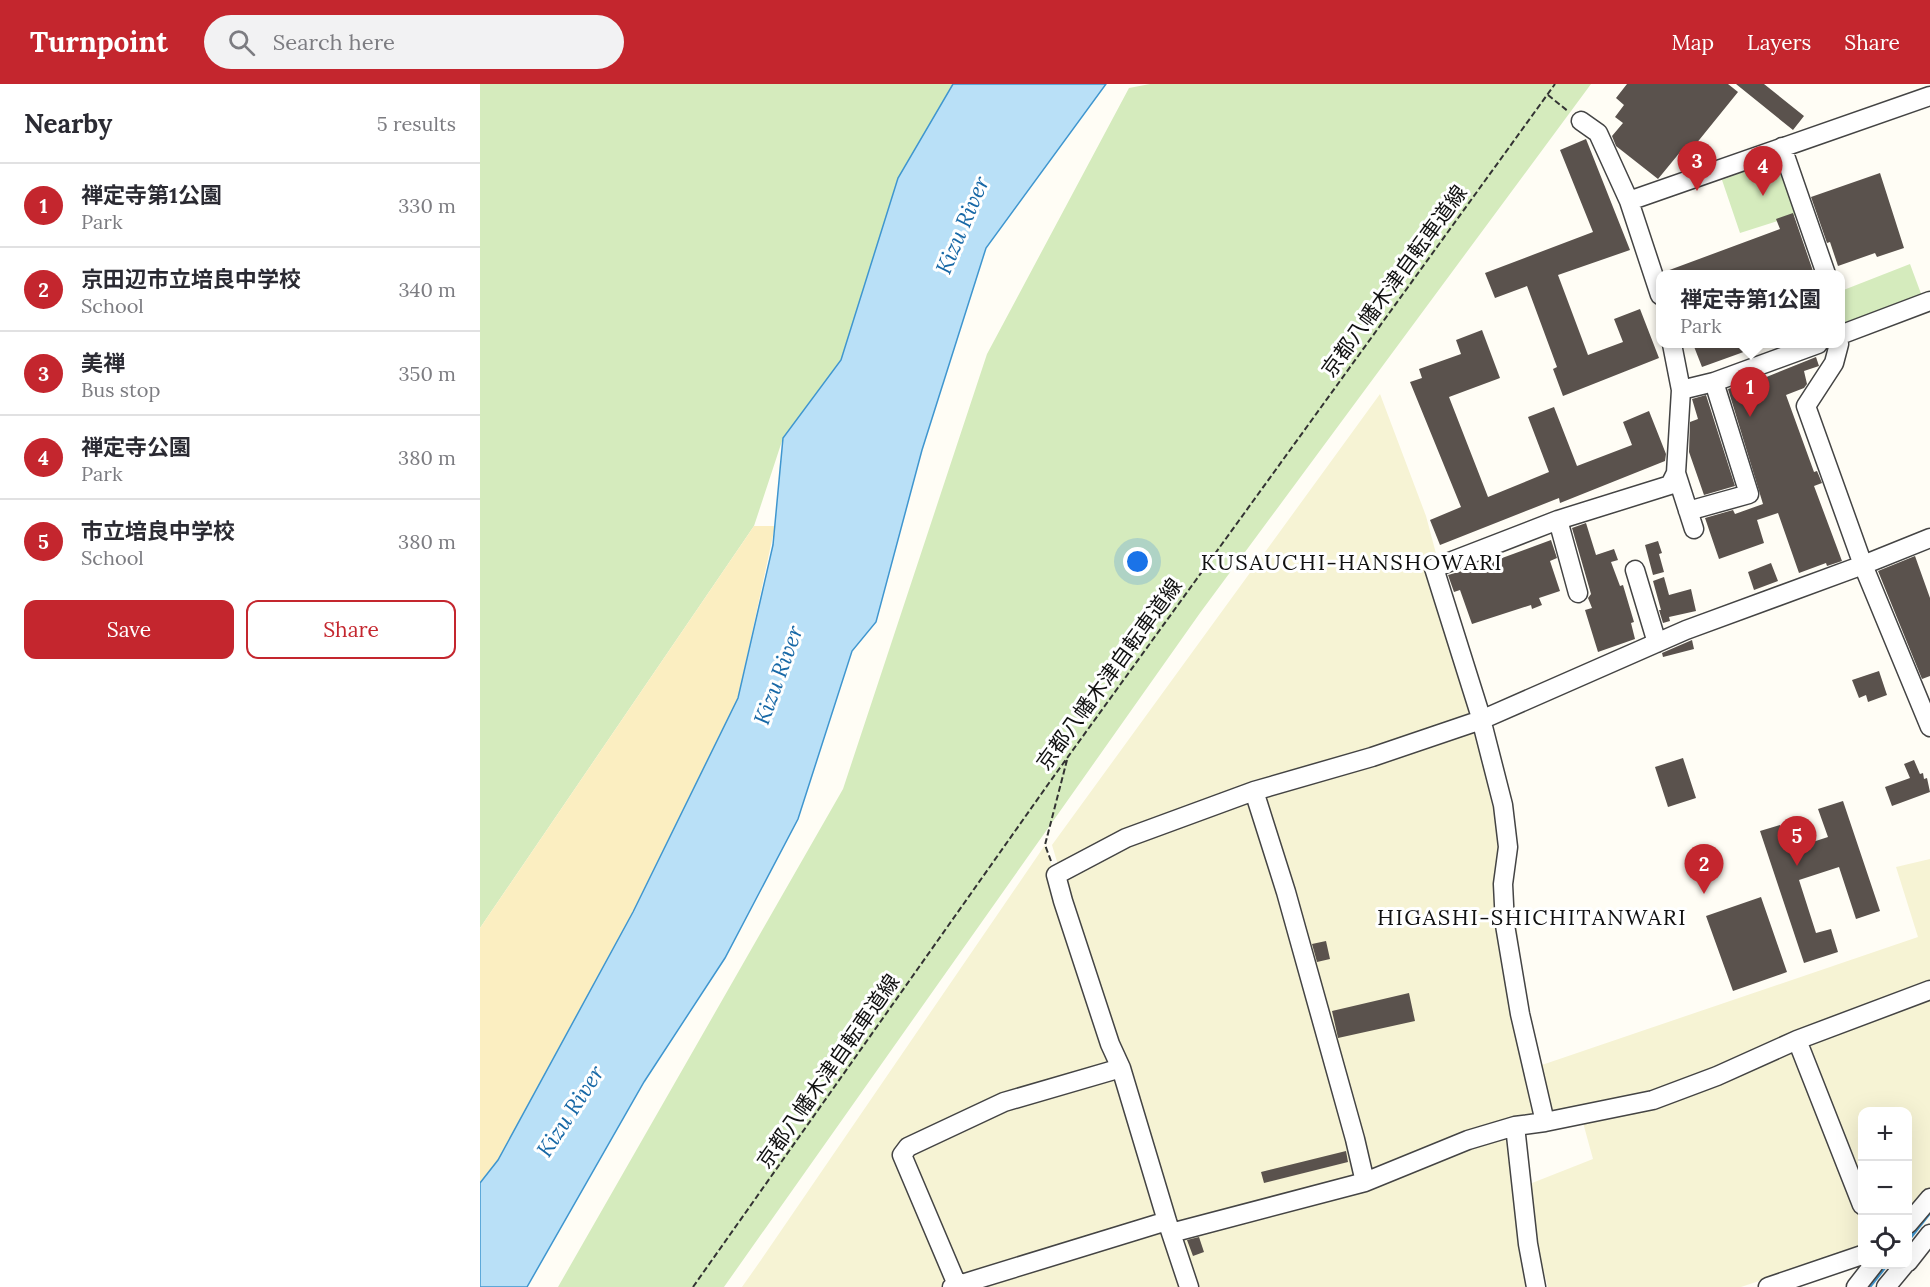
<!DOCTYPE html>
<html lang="en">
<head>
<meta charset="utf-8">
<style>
  body { margin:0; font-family:Lora,"Noto Sans JP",serif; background:#f2f2f3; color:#2b2b33 }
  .controls { position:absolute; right:18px; bottom:18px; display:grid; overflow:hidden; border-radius:12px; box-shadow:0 6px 24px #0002 }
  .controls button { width:54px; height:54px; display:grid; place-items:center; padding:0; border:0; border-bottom:2px solid #e1e1e2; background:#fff; color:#2b2b33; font:30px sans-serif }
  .you { position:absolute; left:658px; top:478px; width:21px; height:21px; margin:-15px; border:4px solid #fff; border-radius:50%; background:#1a73e8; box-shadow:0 0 0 9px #1a73e833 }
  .badge { display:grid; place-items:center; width:39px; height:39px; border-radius:50%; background:#c4262e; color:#fff; font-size:20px; font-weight:700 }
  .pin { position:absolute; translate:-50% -50px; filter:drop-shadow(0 2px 3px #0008) }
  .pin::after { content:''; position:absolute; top:32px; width:21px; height:18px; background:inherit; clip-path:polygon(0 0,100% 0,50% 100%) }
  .popup { position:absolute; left:1176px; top:186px; width:189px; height:78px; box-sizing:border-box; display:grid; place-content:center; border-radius:12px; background:#fff; filter:drop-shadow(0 2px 4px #0005); font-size:20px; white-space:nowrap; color:#7c7c81 }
  .popup b { font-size:22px; color:#2b2b33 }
  .popup::after { content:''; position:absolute; left:50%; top:100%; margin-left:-12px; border:12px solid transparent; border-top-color:#fff }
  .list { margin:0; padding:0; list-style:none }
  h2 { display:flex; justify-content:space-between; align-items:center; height:78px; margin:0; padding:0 24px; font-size:26px }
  h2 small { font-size:20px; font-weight:400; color:#7c7c81 }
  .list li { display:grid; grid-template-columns:39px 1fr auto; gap:18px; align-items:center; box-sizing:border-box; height:84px; padding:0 24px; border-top:2px solid #e1e1e2 }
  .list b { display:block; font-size:22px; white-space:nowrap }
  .list p { margin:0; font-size:20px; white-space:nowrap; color:#7c7c81 }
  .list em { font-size:20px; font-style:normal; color:#7c7c81 }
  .actions { display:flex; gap:12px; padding:18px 24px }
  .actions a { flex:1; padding:14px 0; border:2px solid #c4262e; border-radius:12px; text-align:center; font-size:21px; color:#c4262e }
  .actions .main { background:#c4262e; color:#fff }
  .icon { flex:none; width:33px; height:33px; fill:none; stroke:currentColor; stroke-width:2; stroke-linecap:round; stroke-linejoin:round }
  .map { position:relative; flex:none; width:1450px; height:1203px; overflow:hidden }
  header { display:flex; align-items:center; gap:36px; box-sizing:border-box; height:84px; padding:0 30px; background:#c4262e; color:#fff }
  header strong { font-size:28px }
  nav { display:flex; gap:33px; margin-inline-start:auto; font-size:21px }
  .search { width:420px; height:54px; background:#f2f2f3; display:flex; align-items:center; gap:15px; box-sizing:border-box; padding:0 21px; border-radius:33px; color:#7c7c81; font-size:22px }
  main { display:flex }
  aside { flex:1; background:#fff }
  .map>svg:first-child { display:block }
  .farmland { fill:#f6f3d4 }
  .green { fill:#d5ebbd }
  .sand { fill:#fbeec1 }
  .water { fill:#b9e0f7; stroke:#3f96cf; stroke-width:1.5 }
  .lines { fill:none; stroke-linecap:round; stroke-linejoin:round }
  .stream { stroke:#3f96cf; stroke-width:4 }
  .building { fill:#5a524d }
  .minor-casing { stroke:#444; stroke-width:21 }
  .path { stroke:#333; stroke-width:2; stroke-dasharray:6 3; stroke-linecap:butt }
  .minor { stroke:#fff; stroke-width:18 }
  .labels { text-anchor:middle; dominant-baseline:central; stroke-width:6; stroke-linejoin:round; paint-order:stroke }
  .street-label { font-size:21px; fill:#111; stroke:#fff }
  .water-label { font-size:22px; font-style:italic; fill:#1768a6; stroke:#fff }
  .neighbourhood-label { font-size:22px; letter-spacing:1.5px; fill:#111; stroke:#fff }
</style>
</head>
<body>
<header>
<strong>Turnpoint</strong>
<div class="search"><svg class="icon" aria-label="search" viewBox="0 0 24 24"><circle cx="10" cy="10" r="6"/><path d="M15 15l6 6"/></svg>Search here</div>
<nav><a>Map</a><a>Layers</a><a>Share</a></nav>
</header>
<main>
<aside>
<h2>Nearby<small>5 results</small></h2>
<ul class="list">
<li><span class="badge">1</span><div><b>禅定寺第1公園</b><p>Park</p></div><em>330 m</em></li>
<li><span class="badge">2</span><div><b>京田辺市立培良中学校</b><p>School</p></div><em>340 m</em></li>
<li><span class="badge">3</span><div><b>美禅</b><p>Bus stop</p></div><em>350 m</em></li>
<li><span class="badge">4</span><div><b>禅定寺公園</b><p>Park</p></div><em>380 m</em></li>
<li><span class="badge">5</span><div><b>市立培良中学校</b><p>School</p></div><em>380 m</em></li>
</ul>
<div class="actions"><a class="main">Save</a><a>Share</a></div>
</aside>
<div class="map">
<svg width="1450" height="1203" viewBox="0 0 1450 1203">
  <rect width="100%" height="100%" fill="#fffdf5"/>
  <path class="farmland" d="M 900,310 L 946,432 L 1023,721 L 1053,984 L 1438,853 L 1416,783 L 1450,775 L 1450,1114 L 1428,1140 L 1428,1028 L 1382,1028 L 1382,1097 L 1327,953 L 1172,1008 L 1032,1050 L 1054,1203 L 719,1203 L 702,1153 L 873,1109 L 1003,1060 L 895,1094 L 777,695 L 658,742 L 578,781 L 572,761 Z
    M 771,714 L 879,1095 L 697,1141 L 646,978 L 584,793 L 649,759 Z
    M 565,761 L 702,1203 L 262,1203 L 281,1176 Z
    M 1315,965 L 1382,1136 L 1382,1163 L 1261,1203 L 1068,1203 L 1057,1164 L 1047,1101 L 1113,1075 L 1102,1035 Z"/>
  <path class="green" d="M 0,0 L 473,0 L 418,94 L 361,276 L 303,354 L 274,442 L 0,844 Z
    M 670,0 L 1111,0 L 720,529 L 244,1203 L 78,1203 L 363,705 L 507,270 L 649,4 Z
    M 1305,72 L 1323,129 L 1260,149 L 1242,96 Z
    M 1430,180 L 1443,215 L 1363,245 L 1361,207 Z"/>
  <path class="sand" d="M 274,442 L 295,442 L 258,614 L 153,828 L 18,1077 L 0,1099 L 0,844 Z"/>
  <path class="water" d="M 473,0 L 626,0 L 506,164 L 442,366 L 396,538 L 372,567 L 318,735 L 245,874 L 164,998 L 47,1203 L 0,1203 L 0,1099 L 18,1076 L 153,828 L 258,614 L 293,461 L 303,354 L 361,276 L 418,94 Z"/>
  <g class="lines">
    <path class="stream" d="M 1428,1156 L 1450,1128
      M 1389,1203 L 1407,1180"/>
  </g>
  <path class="building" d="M 1147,0 L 1248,0 L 1258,8 L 1207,71 L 1201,67 L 1178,95 L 1136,62 L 1132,52 L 1143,39 L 1135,33 L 1144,21 L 1136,14 Z
    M 1256,0 L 1284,0 L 1324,32 L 1313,46 Z
    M 1106,55 L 1150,166 L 1078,191 L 1108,271 L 1143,258 L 1134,235 L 1160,225 L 1179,274 L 1083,312 L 1073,285 L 1077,283 L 1047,202 L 1015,214 L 1005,189 L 1113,148 L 1080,66 Z
    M 1400,89 L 1424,164 L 1397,173 L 1395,169 L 1358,182 L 1350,158 L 1347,159 L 1331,113 Z
    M 1313,129 L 1334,190 L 1185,190 L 1184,188 L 1300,145 L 1296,135 Z
    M 1002,246 L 1020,294 L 969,313 L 1008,413 L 1069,388 L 1048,333 L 1074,323 L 1097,382 L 1152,361 L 1143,338 L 1169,327 L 1186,370 L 1185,377 L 1080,419 L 1079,414 L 960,461 L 950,436 L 981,423 L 930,298 L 942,294 L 939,285 L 981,270 L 976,256 Z
    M 1213,260 L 1282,260 L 1283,261 L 1222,283 Z
    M 1336,273 L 1339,282 L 1324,287 L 1327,300 L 1324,304 L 1306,311 L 1334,388 L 1337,387 L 1342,399 L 1334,402 L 1362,477 L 1347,482 L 1346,479 L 1319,489 L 1298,429 L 1277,436 L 1284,459 L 1239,475 L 1225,434 L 1253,426 L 1255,430 L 1283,420 L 1248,305 L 1284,294 Z
    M 1226,311 L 1255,402 L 1224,411 L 1209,368 L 1210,338 L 1218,335 L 1212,315 Z
    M 1106,439 L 1116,471 L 1134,465 L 1138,476 L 1131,478 L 1140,502 L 1143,501 L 1154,538 L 1151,539 L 1155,555 L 1118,568 L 1105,526 L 1112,524 L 1108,514 L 1111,510 L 1092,444 Z
    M 1071,456 L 1077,474 L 1070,477 L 1080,507 L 1059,514 L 1062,521 L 1052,525 L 1051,521 L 992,540 L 980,506 L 974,508 L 968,491 L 1003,481 Z
    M 1178,457 L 1182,469 L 1179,470 L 1184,488 L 1173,491 L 1165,461 Z
    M 1435,472 L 1450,514 L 1450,592 L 1442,595 L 1398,487 Z
    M 1291,479 L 1298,497 L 1274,506 L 1268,488 Z
    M 1184,493 L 1189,511 L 1211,505 L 1216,527 L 1189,533 L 1190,537 L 1183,539 L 1179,526 L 1181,526 L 1173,497 Z
    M 1212,556 L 1214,565 L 1183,573 L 1182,569 Z
    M 1399,587 L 1407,611 L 1388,618 L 1386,611 L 1379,614 L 1372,596 Z
    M 1203,674 L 1216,714 L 1188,723 L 1175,683 Z
    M 1434,676 L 1440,690 L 1443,689 L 1444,695 L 1447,694 L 1450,708 L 1412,722 L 1405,703 L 1430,694 L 1424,680 Z
    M 1363,717 L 1400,827 L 1376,835 L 1359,783 L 1319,796 L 1336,849 L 1351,845 L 1358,868 L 1324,879 L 1280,747 L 1300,741 L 1308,766 L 1348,753 L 1338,725 Z
    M 1281,813 L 1307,888 L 1253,907 L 1226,832 Z
    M 846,857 L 850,875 L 837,878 L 832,860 Z
    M 929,909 L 935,937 L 858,954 L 852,927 Z
    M 866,1067 L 868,1078 L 784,1099 L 781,1088 Z
    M 719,1153 L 724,1168 L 713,1172 L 707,1156 Z"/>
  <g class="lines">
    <defs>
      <path id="minor" d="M 1101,37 L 1118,49 L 1149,117 L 1180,211
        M 1302,63 L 1346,190
        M 1149,117 L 1450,12
        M 1360,251 L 1450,217
        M 1359,260 L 1354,279 L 1326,322 L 1383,481 L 1450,643
        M 1201,306 L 1234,298 L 1338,260
        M 1196,389 L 1214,445
        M 1208,427 L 1269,410 L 1234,298
        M 1078,436 L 1098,509
        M 1155,486 L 1177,559
        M 774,707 L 806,808 L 875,1055 L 885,1098
        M 1317,956 L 1382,1121
        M 1065,1038 L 1040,930 L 1025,841 L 1023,800 L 1028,763 L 1023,721 L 999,627 L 954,484 L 1078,436 L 1190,401 L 1196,389 L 1201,306 L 1192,260
        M 1035,1042 L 1048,1160 L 1056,1203
        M 1428,1140 L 1450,1114
        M 691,1149 L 885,1098 L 988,1056 L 1035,1042 L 1065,1038 L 1173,1016 L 1237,992 L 1317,956 L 1450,906
        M 1428,1178 L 1450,1150
        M 472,1203 L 687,1137
        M 478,1203 L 422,1071 L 428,1063 L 524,1018 L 641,984
        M 709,1203 L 687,1137 L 641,984 L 630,960 L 583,817 L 576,791 L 646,754 L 774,707 L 892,673 L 1001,636 L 1206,546 L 1383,481 L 1450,454
        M 1288,1203 L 1382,1171
        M 1376,1203 L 1394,1180
        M 1406,1203 L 1425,1180"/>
    </defs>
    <use href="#minor" class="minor-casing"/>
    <path class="path" d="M 1068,11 L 1089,28
      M 571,777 L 565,761 L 587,676
      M 213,1203 L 569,699 L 1075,0"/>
    <use href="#minor" class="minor"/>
  </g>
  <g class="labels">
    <g class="street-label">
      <text transform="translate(914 197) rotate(-54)">京都八幡木津自転車道線</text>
      <text transform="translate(629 590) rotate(-54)">京都八幡木津自転車道線</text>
      <text transform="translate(348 987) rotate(-55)">京都八幡木津自転車道線</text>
    </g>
    <g class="water-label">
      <text transform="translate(482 141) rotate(-67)">Kizu River</text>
      <text transform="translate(298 591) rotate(-70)">Kizu River</text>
      <text transform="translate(90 1027) rotate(-57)">Kizu River</text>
    </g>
    <g class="neighbourhood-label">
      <text x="872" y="478">KUSAUCHI-HANSHOWARI</text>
      <text x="1052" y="833">HIGASHI-SHICHITANWARI</text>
    </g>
  </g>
</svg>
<div class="controls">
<button>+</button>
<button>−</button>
<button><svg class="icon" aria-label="locate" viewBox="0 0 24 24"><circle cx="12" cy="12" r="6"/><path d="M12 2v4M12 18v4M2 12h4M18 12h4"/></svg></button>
</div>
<div class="you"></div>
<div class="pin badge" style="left:1270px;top:333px">1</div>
<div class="popup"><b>禅定寺第1公園</b>Park</div>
<div class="pin badge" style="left:1224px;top:810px">2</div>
<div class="pin badge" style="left:1217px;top:107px">3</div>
<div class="pin badge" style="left:1283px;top:112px">4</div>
<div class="pin badge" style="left:1317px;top:782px">5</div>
</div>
</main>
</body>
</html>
